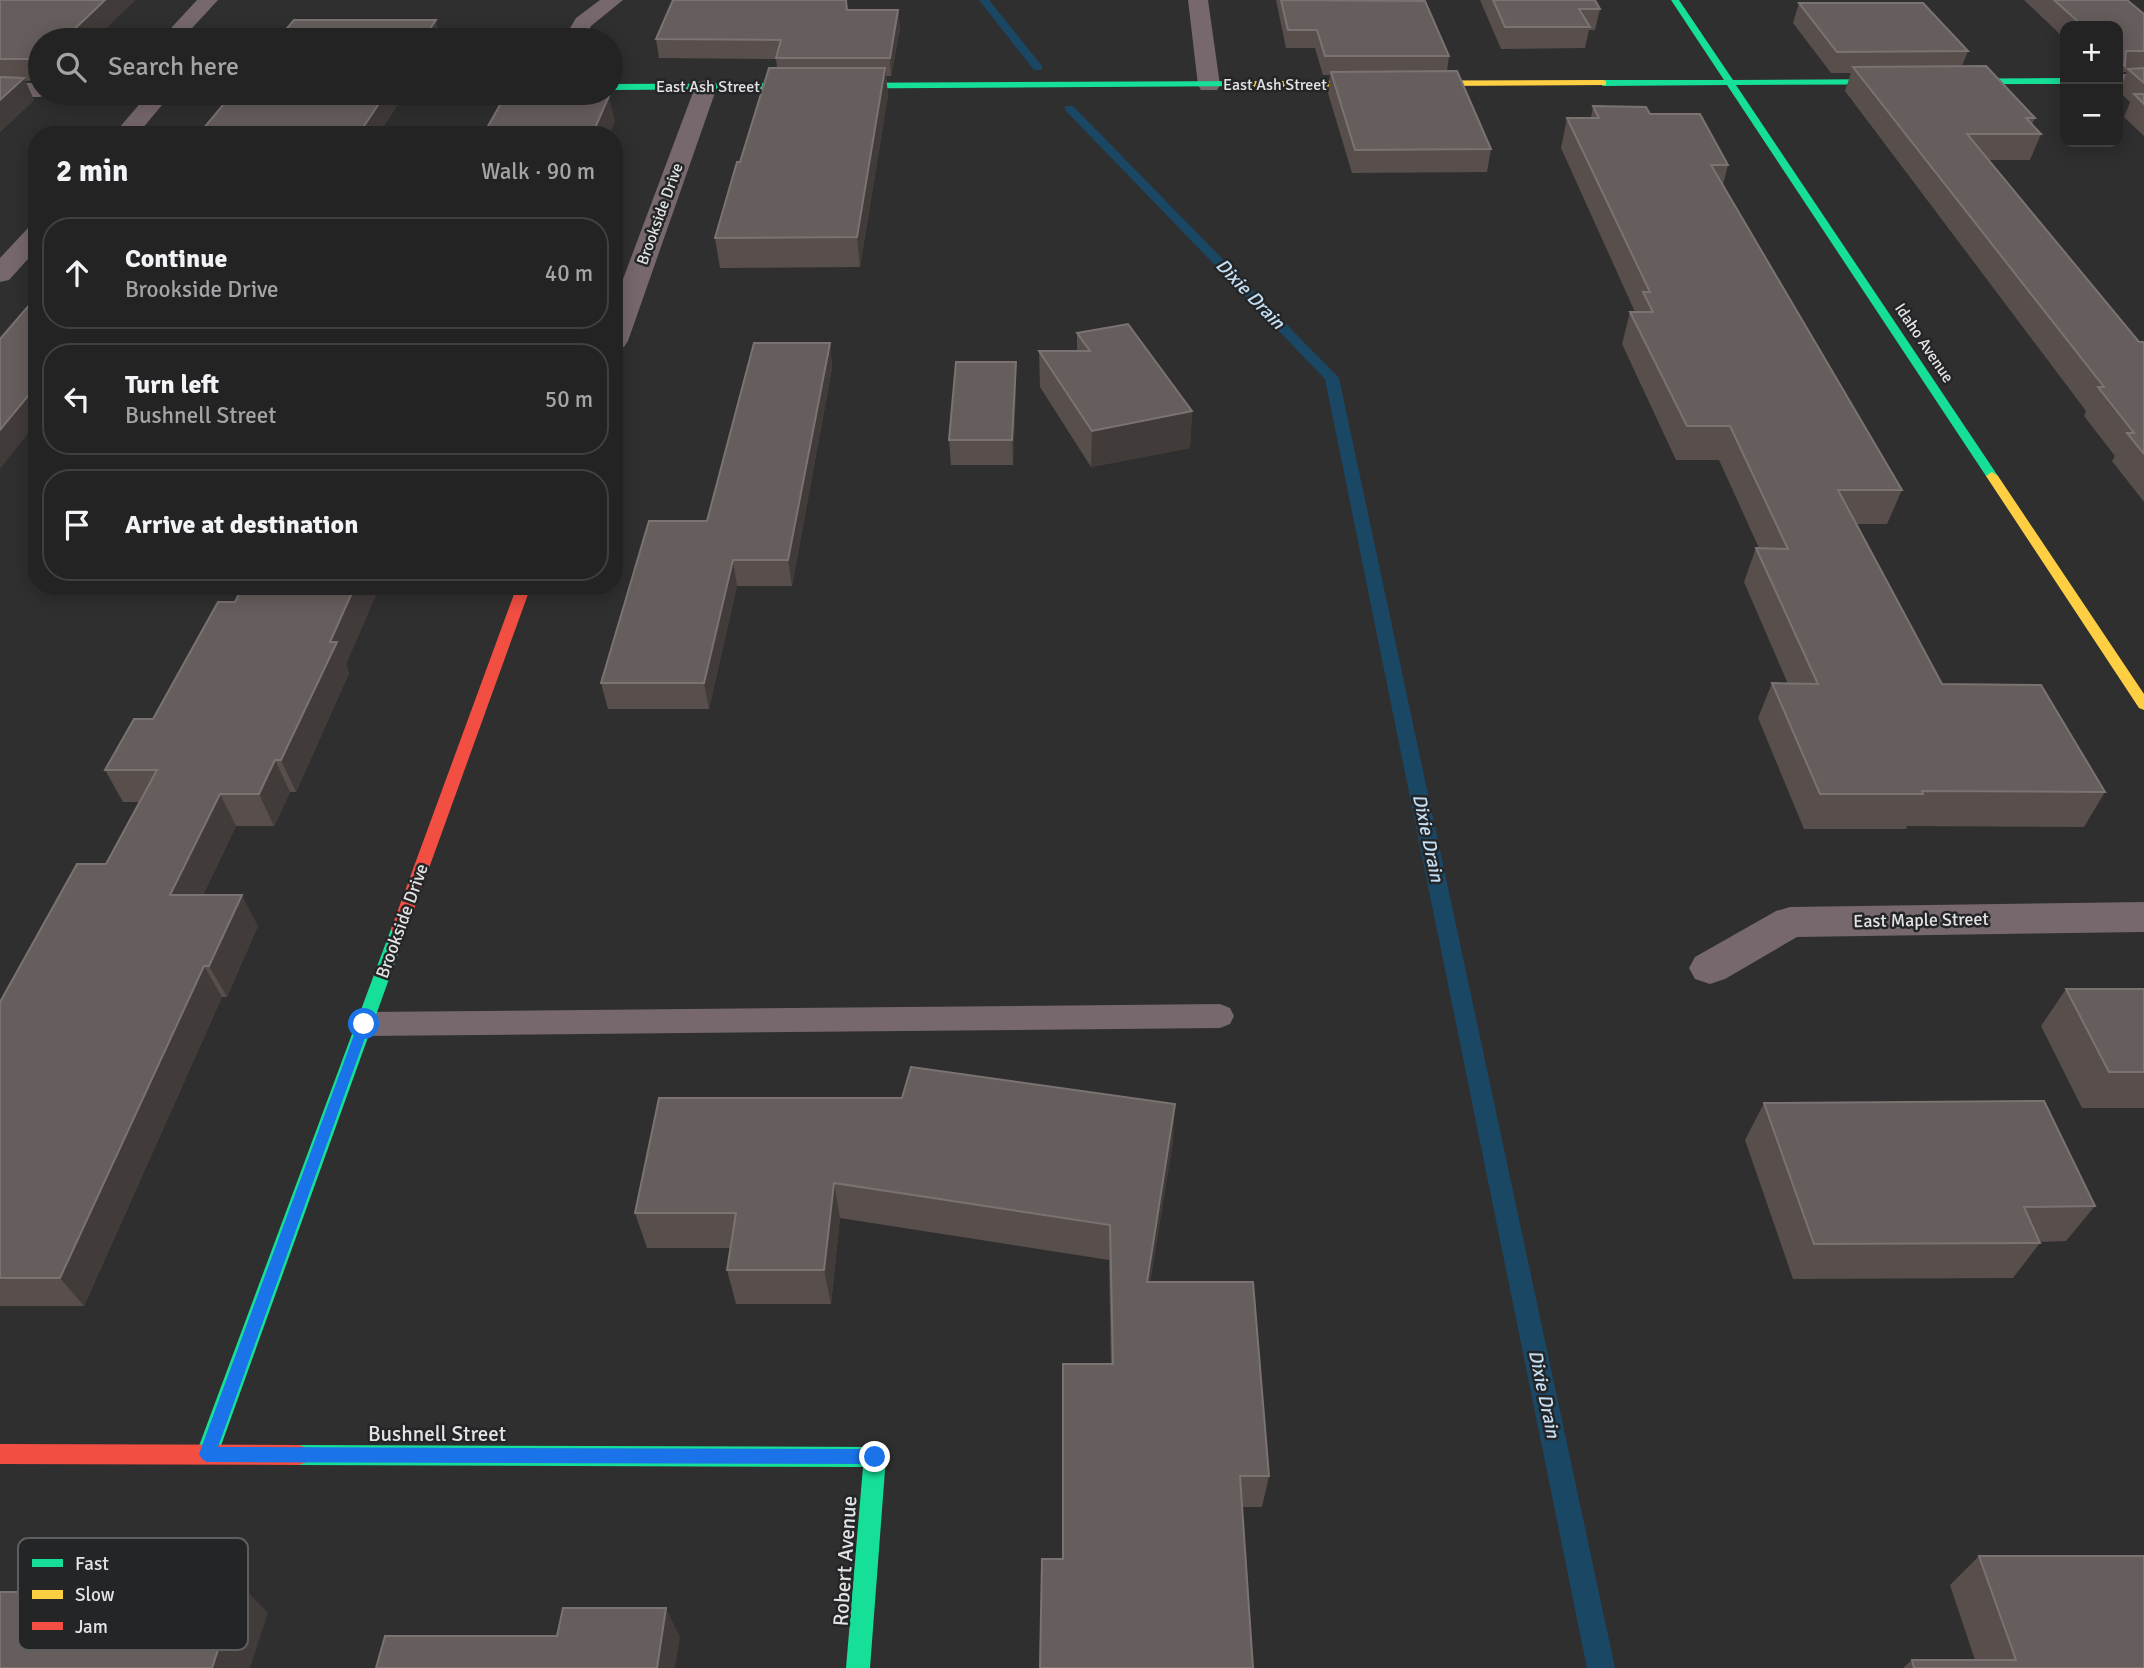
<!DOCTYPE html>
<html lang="en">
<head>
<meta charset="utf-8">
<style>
  body { margin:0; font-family:Signika,sans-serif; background:#2b2b2c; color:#f1f3f6 }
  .controls { position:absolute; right:21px; top:21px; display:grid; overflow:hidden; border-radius:14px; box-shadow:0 4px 18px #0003 }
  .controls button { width:63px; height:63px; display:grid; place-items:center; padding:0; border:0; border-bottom:2px solid #404041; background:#232324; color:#f1f3f6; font:35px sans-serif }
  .stop { position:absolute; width:21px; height:21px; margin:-16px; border:5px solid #1a73e8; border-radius:50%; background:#fff }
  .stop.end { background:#1a73e8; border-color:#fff; box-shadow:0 2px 7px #0008 }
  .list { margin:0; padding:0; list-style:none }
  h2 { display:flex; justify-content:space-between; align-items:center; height:91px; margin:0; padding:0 28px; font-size:30px }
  h2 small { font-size:23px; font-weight:400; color:#a3a4a6 }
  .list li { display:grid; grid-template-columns:46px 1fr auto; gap:21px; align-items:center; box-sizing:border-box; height:112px; margin:0 14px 14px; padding:0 14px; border:2px solid #404041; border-radius:28px }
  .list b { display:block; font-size:26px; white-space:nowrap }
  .list p { margin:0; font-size:23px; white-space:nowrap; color:#a3a4a6 }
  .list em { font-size:23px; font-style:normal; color:#a3a4a6 }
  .icon { flex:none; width:38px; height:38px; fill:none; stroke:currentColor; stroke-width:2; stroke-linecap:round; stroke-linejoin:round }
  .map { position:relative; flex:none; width:2144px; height:1668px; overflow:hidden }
  .search { position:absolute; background:#232324; box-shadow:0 4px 18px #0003; left:28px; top:28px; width:595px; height:77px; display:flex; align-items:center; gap:18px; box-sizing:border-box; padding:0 24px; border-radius:38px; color:#a3a4a6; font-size:26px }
  .panel { position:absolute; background:#232324; box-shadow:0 4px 18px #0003; left:28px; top:126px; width:595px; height:469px; border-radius:28px }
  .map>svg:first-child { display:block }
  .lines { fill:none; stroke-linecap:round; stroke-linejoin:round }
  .stream { fill:#1a4763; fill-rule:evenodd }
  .lane { fill:#76686c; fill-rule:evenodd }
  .street { fill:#76686c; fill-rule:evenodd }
  .fast { fill:#16e098; fill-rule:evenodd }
  .slow { fill:#ffcf43; fill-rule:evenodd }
  .jam { fill:#f24e42; fill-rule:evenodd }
  .wall { fill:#584e4c }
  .shaded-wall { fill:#413b3a }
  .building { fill:#665e5d; stroke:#7a7372; stroke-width:2 }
  .route { fill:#1a73e8 }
  .labels { text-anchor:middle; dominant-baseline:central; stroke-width:5; stroke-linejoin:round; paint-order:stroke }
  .far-street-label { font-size:16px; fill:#e3e3e5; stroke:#242527 }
  .street-label { font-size:18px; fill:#e3e3e5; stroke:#242527 }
  .water-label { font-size:19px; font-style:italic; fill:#c5e0f5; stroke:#242527 }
  .near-street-label { font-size:21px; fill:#e3e3e5; stroke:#242527 }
  .key { fill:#242527; stroke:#5d5e60; stroke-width:2 }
  .key-label { font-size:19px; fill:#e3e3e5 }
</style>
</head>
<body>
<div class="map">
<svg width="2144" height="1668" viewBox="0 0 2144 1668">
  <rect width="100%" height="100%" fill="#2f2f30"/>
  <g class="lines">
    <path class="stream" d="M 979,0 L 989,0 L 1042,66 L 1042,70 L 1034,70 Z
      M 1065,106 L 1073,106 L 1339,378 L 1615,1668 L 1587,1668 L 1325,379 L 1065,110 Z"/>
    <path class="lane" d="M 1220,1004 L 1230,1008 L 1234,1016 L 1230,1024 L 1220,1028 L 364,1036 L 354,1032 L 349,1024 L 354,1016 L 364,1012 Z"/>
    <path class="street" d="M 197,0 L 218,0 L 181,40 L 160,40 Z
      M 600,0 L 623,0 L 591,26 L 583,40 L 563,40 L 576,18 Z
      M 1188,0 L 1208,0 L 1220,85 L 1217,90 L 1201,90 L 1198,85 Z
      M 2118,74 L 2144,74 L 2144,88 L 2118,88 Z
      M 706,80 L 714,82 L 717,87 L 628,341 L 624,347 L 614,349 L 614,303 L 695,87 L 698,82 Z
      M 0,83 L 40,83 L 40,93 L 49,93 L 40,97 L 0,97 Z
      M 149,93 L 172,93 L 137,135 L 113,135 Z
      M 37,225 L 37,249 L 9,280 L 0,282 L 0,258 L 28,228 Z
      M 2144,902 L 2144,932 L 1797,937 L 1725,979 L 1710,984 L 1695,979 L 1689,968 L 1695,957 L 1776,911 L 1790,907 Z"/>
    <path class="fast" d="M 1671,0 L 1679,0 L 1733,80 L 2065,78 L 2065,84 L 1736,85 L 1998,476 L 1996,479 L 1992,480 L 1986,476 L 1727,85 L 1603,86 L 1599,83 L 1603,80 L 1724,80 Z
      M 1255,81 L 1258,82 L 1258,86 L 611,90 L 611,84 Z
      M 399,923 L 405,925 L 407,929 L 218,1454 L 215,1461 L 207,1464 L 199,1461 L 196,1454 L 391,929 L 393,925 Z
      M 299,1445 L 875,1447 L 883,1450 L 886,1457 L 870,1668 L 846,1668 L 863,1467 L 299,1465 L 291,1462 L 288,1455 L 291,1448 Z"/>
    <path class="slow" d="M 1603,80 L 1606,81 L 1606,85 L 1255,87 L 1251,84 L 1255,81 Z
      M 1992,472 L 1998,476 L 2144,694 L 2144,710 L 2139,708 L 1986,476 Z"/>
    <path class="jam" d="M 517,586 L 531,586 L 407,929 L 405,933 L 393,933 L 391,929 Z
      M 0,1444 L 299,1445 L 307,1448 L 310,1455 L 307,1462 L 299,1465 L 0,1464 Z"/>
  </g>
  <path class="wall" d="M 0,0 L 135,0 L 94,40 L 40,40 L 40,84 L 39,80 L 25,81 L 34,100 L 0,132 Z
    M 1276,0 L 1351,0 L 1449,56 L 1447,71 L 1491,149 L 1487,172 L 1352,173 L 1328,93 L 1330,75 L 1323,75 L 1315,48 L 1286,48 Z
    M 1480,0 L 1595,0 L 1600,9 L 1595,30 L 1589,30 L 1585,48 L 1501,49 Z
    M 2024,0 L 2127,0 L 2144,14 L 2144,136 L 2124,117 L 2130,102 L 2119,91 L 2127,72 L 2122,72 L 2118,82 L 2118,26 L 2065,26 L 2065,39 Z
    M 1799,3 L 1968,51 L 1962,66 L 2035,118 L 2032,124 L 2041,134 L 2030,160 L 1988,160 L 2139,342 L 2144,342 L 2144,502 L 2112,461 L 2115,456 L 2084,416 L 2086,411 L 1845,91 L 1851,73 L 1831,73 L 1793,23 Z
    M 848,10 L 898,10 L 900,29 L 891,76 L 886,76 L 888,95 L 860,267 L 720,268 L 715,238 L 740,162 L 777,68 L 776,59 L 659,58 L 656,39 Z
    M 1593,106 L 1650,114 L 1728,165 L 1723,185 L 1902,490 L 1887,524 L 1856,524 L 1942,684 L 2105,792 L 2084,827 L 1907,826 L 1906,829 L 1804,829 L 1758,718 L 1772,683 L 1788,684 L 1744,582 L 1756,548 L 1759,548 L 1719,460 L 1676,460 L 1622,344 L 1630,312 L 1635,312 L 1561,148 L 1567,118 L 1591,118 Z
    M 1077,333 L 1192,411 L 1190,448 L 1091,467 L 1040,387 L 1039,351 L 1077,351 Z
    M 830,343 L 832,368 L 792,586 L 737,586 L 709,709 L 608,709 L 601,683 L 707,521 Z
    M 1016,362 L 1016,387 L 1013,465 L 951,465 L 949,440 Z
    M 346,665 L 349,673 L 296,792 L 290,792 L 274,826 L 236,826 L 203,895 L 258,926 L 227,997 L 222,997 L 84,1306 L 0,1306 L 0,1002 L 106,864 L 140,802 L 123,802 L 105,770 L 153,719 Z
    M 2066,989 L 2144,989 L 2144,1108 L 2082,1108 L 2041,1026 Z
    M 659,1098 L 1173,1141 L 1150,1282 L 1269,1476 L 1262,1507 L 1242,1507 L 1063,1559 L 1111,1364 L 1109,1260 L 840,1218 L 831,1304 L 736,1304 L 727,1270 L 730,1248 L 647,1248 L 635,1213 Z
    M 1764,1103 L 2095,1206 L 2066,1241 L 2039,1242 L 2040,1243 L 2013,1278 L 1793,1279 L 1745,1140 Z
    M 1979,1556 L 2144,1668 L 1903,1668 L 1912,1660 L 1975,1660 L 1950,1585 Z"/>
  <path class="shaded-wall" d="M 105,0 L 135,0 L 94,40 L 63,40 Z
    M 898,10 L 900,29 L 891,76 L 890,58 Z
    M 436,20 L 440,40 L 422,40 Z
    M 40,62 L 40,84 L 34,69 Z
    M 885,68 L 888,95 L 860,267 L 857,237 Z
    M 24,78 L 34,100 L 0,132 L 0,100 Z
    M 386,93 L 406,93 L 378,135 L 358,135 Z
    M 609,96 L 615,122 L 609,135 L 592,135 Z
    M 830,343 L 832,368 L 792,586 L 788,560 Z
    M 1016,362 L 1016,387 L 1013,465 L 1012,440 Z
    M 37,385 L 37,422 L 0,469 L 0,430 Z
    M 1192,411 L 1190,448 L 1091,467 L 1092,431 Z
    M 733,560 L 737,586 L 709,709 L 704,683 Z
    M 355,586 L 380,586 L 346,665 L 349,673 L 296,792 L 281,760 L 330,642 Z
    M 275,760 L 290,792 L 274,826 L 259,794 Z
    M 220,794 L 236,826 L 188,926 L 170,895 Z
    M 242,895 L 258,926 L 227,997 L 209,966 Z
    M 204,966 L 222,997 L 84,1306 L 60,1278 Z
    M 1175,1104 L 1173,1141 L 1144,1316 L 1147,1282 Z
    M 834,1183 L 840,1218 L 831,1304 L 824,1270 Z
    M 240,1584 L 268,1613 L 250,1668 L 212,1668 Z
    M 666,1608 L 680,1637 L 675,1668 L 657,1668 Z"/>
  <path class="building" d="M 0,0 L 105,0 L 63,40 L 40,40 L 40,62 L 34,69 L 31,59 L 0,59 Z
    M 673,0 L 846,0 L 847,10 L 898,10 L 890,58 L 776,58 L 781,40 L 656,39 Z
    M 1281,0 L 1425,1 L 1449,56 L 1325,56 L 1317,30 L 1288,30 Z
    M 1493,0 L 1595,0 L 1600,9 L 1579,9 L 1590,27 L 1505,27 Z
    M 2054,0 L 2127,0 L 2144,14 L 2144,51 L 2126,51 L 2125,66 L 2118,59 L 2118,26 L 2083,26 Z
    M 1799,3 L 1923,3 L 1968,51 L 1837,52 Z
    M 294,20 L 436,20 L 422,40 L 277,40 Z
    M 1986,66 L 2035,118 L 2026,118 L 2041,134 L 1967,134 L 2139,342 L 2144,342 L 2144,454 L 2127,433 L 2134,433 L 2098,387 L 2104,387 L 1853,67 Z
    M 769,68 L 885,68 L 857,237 L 715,238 L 737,162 L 740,162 Z
    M 2144,68 L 2144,83 L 2128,69 Z
    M 1457,71 L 1491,149 L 1355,150 L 1331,72 Z
    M 0,77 L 24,78 L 0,100 Z
    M 233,93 L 386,93 L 358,135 L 198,135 Z
    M 2134,94 L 2144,94 L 2144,104 Z
    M 505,96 L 609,96 L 592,135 L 483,135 Z
    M 1593,106 L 1646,107 L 1650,114 L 1700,114 L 1728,165 L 1711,165 L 1902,490 L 1838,490 L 1942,684 L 2041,685 L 2105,792 L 1922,791 L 1923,794 L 1820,794 L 1772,683 L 1818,684 L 1756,548 L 1788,549 L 1730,426 L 1687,426 L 1630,312 L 1653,312 L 1643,292 L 1650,292 L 1567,118 L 1599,118 Z
    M 37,296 L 37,385 L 0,430 L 0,339 Z
    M 1128,324 L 1192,411 L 1092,431 L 1039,351 L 1090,351 L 1077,333 Z
    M 754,343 L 830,343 L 788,560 L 733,560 L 704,683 L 601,683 L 649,521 L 707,521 Z
    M 956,362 L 1016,362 L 1012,440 L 949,440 Z
    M 243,586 L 355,586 L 330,642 L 337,642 L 281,760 L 275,760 L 259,794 L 220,794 L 170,895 L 242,895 L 209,966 L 204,966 L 60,1278 L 0,1278 L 0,1002 L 77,864 L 106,864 L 157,770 L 105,770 L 134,719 L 153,719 L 218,602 L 235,602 Z
    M 2066,989 L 2144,989 L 2144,1072 L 2109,1072 Z
    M 911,1067 L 1175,1104 L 1147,1282 L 1253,1282 L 1269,1476 L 1240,1476 L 1253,1668 L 1040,1668 L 1042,1559 L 1063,1559 L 1063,1364 L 1113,1364 L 1110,1225 L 834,1183 L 824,1270 L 727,1270 L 736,1213 L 635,1213 L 659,1098 L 902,1098 Z
    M 2044,1101 L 2095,1206 L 2024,1207 L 2040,1243 L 1814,1244 L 1764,1103 Z
    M 1979,1556 L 2144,1556 L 2144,1668 L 1914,1668 L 1912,1660 L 2016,1660 Z
    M 131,1584 L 240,1584 L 212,1668 L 0,1668 L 0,1592 L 128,1592 Z
    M 563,1608 L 666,1608 L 657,1668 L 376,1668 L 385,1636 L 557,1636 Z"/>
  <path class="route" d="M 364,1019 L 370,1024 L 218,1447 L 875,1449 L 880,1451 L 882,1457 L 880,1462 L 875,1464 L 207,1462 L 202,1459 L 199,1454 L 358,1024 Z"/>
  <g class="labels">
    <g class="far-street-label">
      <text x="1275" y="85">East Ash Street</text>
      <text x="708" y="87">East Ash Street</text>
      <text transform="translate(660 214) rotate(-70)">Brookside Drive</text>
      <text transform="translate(1924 343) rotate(56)">Idaho Avenue</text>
    </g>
    <g class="street-label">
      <text transform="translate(1921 920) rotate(-1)">East Maple Street</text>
      <text transform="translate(402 921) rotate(-70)">Brookside Drive</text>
    </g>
    <g class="water-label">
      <text transform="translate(1250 294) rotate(46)">Dixie Drain</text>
      <text transform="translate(1428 838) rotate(78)">Dixie Drain</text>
      <text transform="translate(1544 1394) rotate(78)">Dixie Drain</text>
    </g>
    <g class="near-street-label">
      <text x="437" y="1434">Bushnell Street</text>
      <text transform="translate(845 1561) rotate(-86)">Robert Avenue</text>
    </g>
  </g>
  <rect x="18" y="1538" width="230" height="112" rx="10" class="key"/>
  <rect x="32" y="1559" width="31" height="8" fill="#16e098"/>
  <rect x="32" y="1590" width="31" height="9" fill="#ffcf43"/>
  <rect x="32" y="1622" width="31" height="8" fill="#f24e42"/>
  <g class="key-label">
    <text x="75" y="1570">Fast</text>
    <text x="75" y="1601">Slow</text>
    <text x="75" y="1633">Jam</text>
  </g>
</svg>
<div class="controls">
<button>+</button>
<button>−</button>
</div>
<div class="stop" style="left:364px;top:1024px"></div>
<div class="stop end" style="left:875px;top:1457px"></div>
<div class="search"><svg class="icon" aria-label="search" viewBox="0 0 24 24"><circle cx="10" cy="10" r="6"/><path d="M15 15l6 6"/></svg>Search here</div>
<section class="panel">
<h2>2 min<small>Walk · 90 m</small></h2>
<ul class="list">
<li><svg class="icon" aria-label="ahead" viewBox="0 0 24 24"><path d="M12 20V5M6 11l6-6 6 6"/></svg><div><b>Continue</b><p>Brookside Drive</p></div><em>40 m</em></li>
<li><svg class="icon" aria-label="left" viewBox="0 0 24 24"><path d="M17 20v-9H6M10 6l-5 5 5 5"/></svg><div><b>Turn left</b><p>Bushnell Street</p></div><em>50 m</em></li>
<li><svg class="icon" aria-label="arrive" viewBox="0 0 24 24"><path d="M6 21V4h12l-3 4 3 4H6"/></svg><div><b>Arrive at destination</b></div></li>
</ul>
</section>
</div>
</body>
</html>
